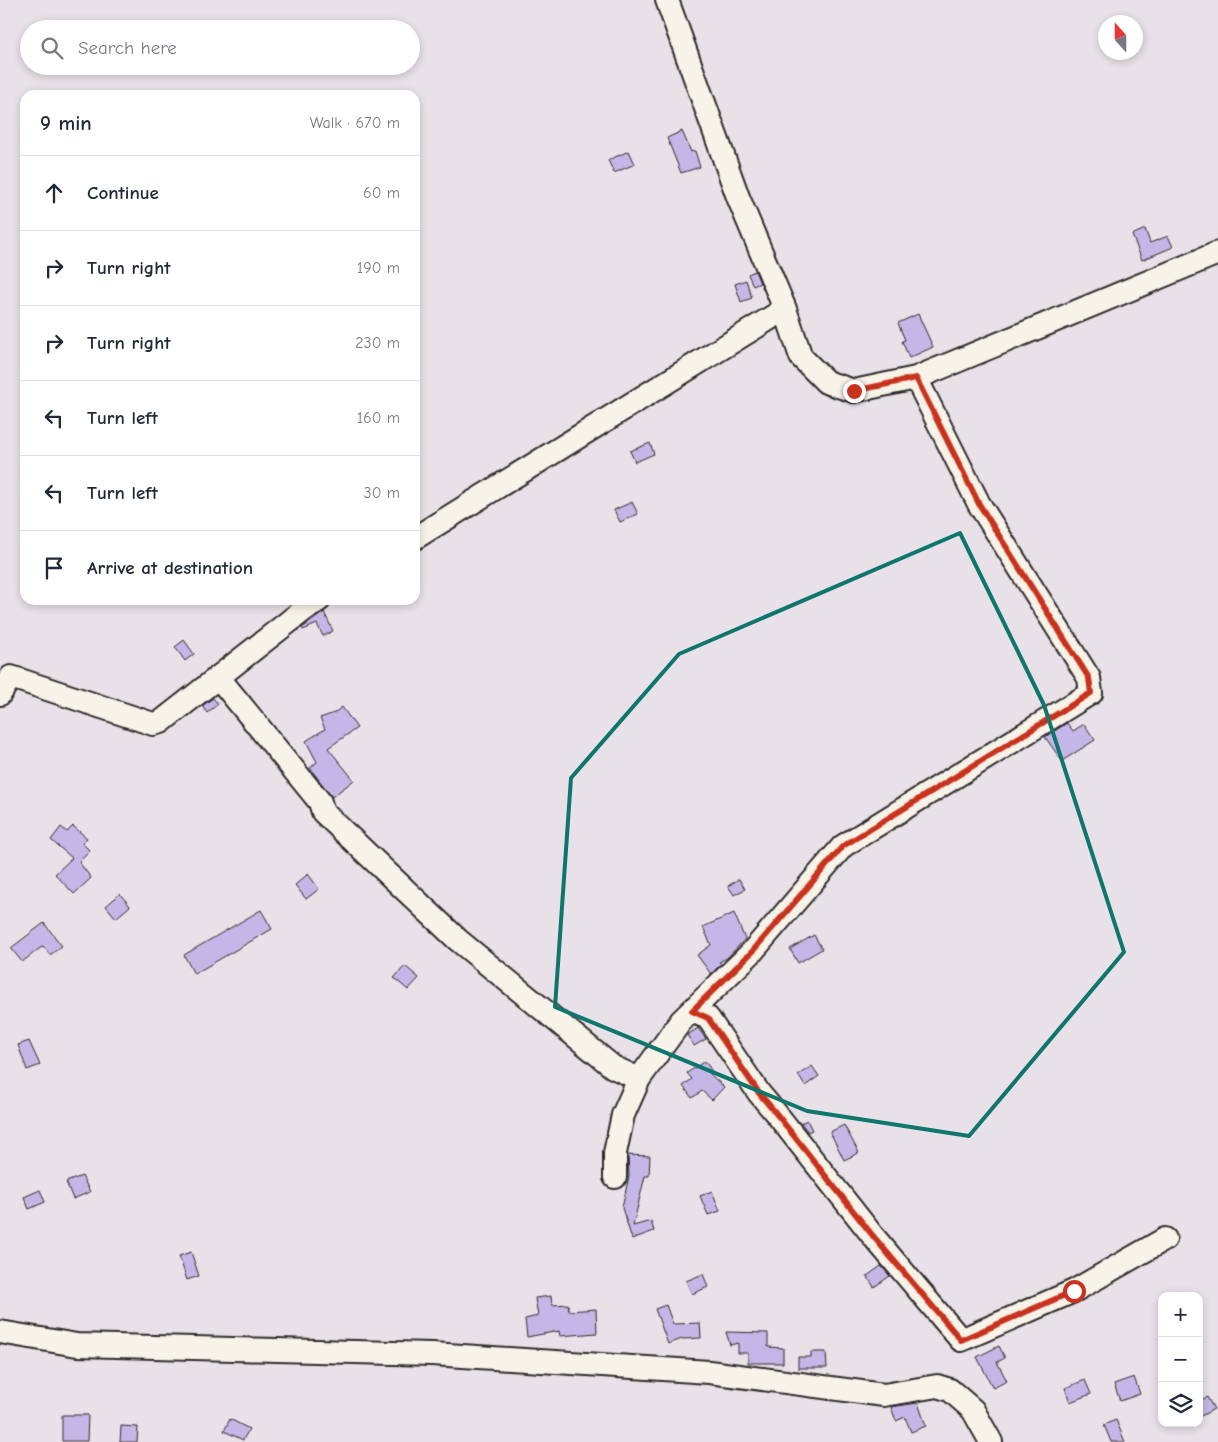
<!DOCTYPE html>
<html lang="en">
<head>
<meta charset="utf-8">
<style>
  body { margin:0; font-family:"Comic Neue",sans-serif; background:#f6f6f7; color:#1f2937 }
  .controls { position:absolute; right:15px; bottom:15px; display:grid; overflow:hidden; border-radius:10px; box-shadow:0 2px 8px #0003 }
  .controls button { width:45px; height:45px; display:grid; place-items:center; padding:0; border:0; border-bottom:1px solid #e0e1e3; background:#fff; color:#1f2937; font:25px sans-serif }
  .compass { position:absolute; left:1098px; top:15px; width:45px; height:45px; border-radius:50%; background:#fff; box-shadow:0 2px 8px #0003; rotate:339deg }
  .stop { position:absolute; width:15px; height:15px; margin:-11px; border:4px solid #c8321e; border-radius:50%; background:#fff }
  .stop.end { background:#c8321e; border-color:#fff; box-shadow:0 1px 5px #0008 }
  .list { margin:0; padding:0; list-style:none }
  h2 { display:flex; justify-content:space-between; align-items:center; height:65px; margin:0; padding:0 20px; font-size:21px }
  h2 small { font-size:16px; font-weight:400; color:#747a83 }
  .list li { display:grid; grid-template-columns:32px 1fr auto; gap:15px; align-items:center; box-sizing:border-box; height:75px; padding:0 20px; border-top:1px solid #e0e1e3 }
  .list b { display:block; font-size:19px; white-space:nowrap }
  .list em { font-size:16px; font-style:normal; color:#747a83 }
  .icon { flex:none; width:28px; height:28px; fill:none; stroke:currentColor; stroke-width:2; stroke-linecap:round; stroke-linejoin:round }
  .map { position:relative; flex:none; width:1218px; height:1442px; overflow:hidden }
  .search { position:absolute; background:#fff; box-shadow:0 2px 8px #0003; left:20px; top:20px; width:400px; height:55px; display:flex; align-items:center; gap:12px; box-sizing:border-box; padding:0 18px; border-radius:28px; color:#747a83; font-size:19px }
  .panel { position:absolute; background:#fff; box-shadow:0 2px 8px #0003; left:20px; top:90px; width:400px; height:515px; border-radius:15px }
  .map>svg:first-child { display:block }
  .building { fill:#c4b6e7; stroke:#2b2b2b }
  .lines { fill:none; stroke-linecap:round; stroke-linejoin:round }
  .minor-casing { stroke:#2b2b2b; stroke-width:26 }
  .minor { stroke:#f7f3e8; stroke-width:22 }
  .route { stroke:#c8321e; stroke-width:6 }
  .marked { fill:none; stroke:#0f766e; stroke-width:4; stroke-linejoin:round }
</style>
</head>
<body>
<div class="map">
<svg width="1218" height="1442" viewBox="0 0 1218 1442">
  <rect width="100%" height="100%" fill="#e8e1e8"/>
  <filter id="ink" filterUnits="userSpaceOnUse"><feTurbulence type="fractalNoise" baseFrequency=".02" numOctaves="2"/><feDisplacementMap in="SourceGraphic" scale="10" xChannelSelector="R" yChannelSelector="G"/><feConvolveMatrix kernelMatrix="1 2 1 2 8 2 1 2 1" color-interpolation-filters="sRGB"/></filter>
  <g filter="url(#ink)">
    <path class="building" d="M 682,131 L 691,152 L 695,151 L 700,167 L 681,173 L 667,138 Z
      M 629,151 L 635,164 L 614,173 L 608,160 Z
      M 1145,229 L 1150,243 L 1168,236 L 1173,247 L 1142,260 L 1132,235 Z
      M 755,271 L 760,283 L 753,286 L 748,274 Z
      M 746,280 L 752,298 L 741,302 L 735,284 Z
      M 918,314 L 933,347 L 909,358 L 902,341 L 905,340 L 898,323 Z
      M 650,443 L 654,454 L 635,462 L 630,451 Z
      M 632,502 L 638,514 L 620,522 L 614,510 Z
      M 324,612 L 333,631 L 323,636 L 317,624 L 303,630 L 302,628 Z
      M 184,640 L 194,654 L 185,661 L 175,647 Z
      M 213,698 L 218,704 L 207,713 L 202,706 Z
      M 342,707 L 357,728 L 328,748 L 354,780 L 332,797 L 310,768 L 317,762 L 306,741 L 325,729 L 320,718 L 334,713 Z
      M 1067,723 L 1073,731 L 1084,724 L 1095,740 L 1062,761 L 1045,737 Z
      M 73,826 L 87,838 L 82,843 L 90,851 L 79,862 L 91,878 L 74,894 L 55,874 L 72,858 L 51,840 L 61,827 L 67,832 Z
      M 308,874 L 319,889 L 306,899 L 295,885 Z
      M 739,879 L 745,889 L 734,895 L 728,886 Z
      M 120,894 L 130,906 L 116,918 L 106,906 Z
      M 261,910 L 272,929 L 194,974 L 184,955 Z
      M 734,913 L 745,939 L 727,958 L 719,962 L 721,964 L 711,974 L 697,955 L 711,945 L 703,927 Z
      M 44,923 L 62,946 L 50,955 L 43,946 L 22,962 L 11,948 Z
      M 814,935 L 822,949 L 798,963 L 790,949 Z
      M 405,966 L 419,978 L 408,990 L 394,978 Z
      M 698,1028 L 706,1039 L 694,1046 L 687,1035 Z
      M 29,1041 L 40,1065 L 27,1070 L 18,1045 Z
      M 705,1061 L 713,1073 L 710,1074 L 724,1087 L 712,1100 L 702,1091 L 692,1098 L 683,1086 L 692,1079 L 687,1073 Z
      M 812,1066 L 819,1076 L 805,1086 L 798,1075 Z
      M 807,1120 L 812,1130 L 808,1132 L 801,1123 Z
      M 844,1125 L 859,1153 L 844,1160 L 830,1132 Z
      M 628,1155 L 650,1156 L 649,1176 L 645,1176 L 633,1226 L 651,1221 L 654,1231 L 632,1239 L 622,1208 L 629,1176 Z
      M 82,1176 L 90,1192 L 73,1199 L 66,1182 Z
      M 40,1190 L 45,1202 L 29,1209 L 24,1197 Z
      M 712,1191 L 720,1211 L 708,1215 L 700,1196 Z
      M 191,1252 L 199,1276 L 187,1280 L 179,1256 Z
      M 881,1266 L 890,1276 L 874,1287 L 867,1276 Z
      M 703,1274 L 708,1287 L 692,1294 L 686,1281 Z
      M 551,1296 L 552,1305 L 568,1304 L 569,1311 L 596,1309 L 597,1333 L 560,1336 L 559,1331 L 527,1337 L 525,1319 L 538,1316 L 535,1298 Z
      M 666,1305 L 673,1324 L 700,1323 L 701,1338 L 682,1339 L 668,1344 L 655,1309 Z
      M 726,1332 L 768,1333 L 768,1347 L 783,1348 L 783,1363 L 748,1363 L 748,1353 L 738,1353 L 738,1343 L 730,1345 Z
      M 999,1346 L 1005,1358 L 997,1362 L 1007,1381 L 993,1388 L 977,1357 Z
      M 811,1352 L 826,1352 L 827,1368 L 798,1368 L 798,1357 L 811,1357 Z
      M 1134,1377 L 1140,1394 L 1120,1401 L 1114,1384 Z
      M 1085,1380 L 1091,1394 L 1070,1402 L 1065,1388 Z
      M 1207,1397 L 1214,1409 L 1199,1417 L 1199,1401 Z
      M 918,1403 L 926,1426 L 911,1432 L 905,1417 L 896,1421 L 891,1407 Z
      M 62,1415 L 88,1415 L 87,1441 L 62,1441 Z
      M 230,1419 L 249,1429 L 243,1440 L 224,1431 Z
      M 1116,1420 L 1125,1442 L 1111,1442 L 1104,1425 Z
      M 121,1426 L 138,1427 L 137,1442 L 120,1442 Z"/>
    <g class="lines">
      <defs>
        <path id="minor" d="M 667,0 L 738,197 L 785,309 L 801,357 L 826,382 L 854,391 L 916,378 L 1218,253
          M 415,538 L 785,309
          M 218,677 L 320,802 L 323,812 L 458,940 L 613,1067 L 639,1079
          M 0,694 L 11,677 L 153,724 L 161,722 L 305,609 L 319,600
          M 692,1011 L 708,1018 L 759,1093 L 779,1117 L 873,1236 L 961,1340 L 1074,1291 L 1165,1239
          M 615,1177 L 615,1153 L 623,1115 L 639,1079 L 681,1021 L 751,953 L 843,846 L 1091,693 L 1089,678 L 979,504 L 916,378
          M 0,1332 L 77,1345 L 432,1354 L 709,1372 L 884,1395 L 937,1386 L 950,1390 L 973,1410 L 991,1442"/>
      </defs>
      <use href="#minor" class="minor-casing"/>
      <use href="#minor" class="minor"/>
    </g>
  </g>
  <g class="lines" filter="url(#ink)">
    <path class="route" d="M 854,391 L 916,378 L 979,504 L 1089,678 L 1091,693 L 843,846 L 751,953 L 692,1011 L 708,1018 L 759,1093 L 779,1117 L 873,1236 L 961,1340 L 1074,1291"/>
  </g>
  <path class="marked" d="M 960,533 L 1044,705 L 1124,952 L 969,1136 L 807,1111 L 555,1007 L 571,778 L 679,654 Z"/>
</svg>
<div class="controls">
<button>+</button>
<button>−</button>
<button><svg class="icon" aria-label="layers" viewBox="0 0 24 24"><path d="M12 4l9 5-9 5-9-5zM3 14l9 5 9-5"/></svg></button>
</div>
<svg class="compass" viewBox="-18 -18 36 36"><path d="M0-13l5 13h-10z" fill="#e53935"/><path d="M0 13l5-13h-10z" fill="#747a83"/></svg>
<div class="stop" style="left:1074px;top:1291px"></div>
<div class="stop end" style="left:854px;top:391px"></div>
<div class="search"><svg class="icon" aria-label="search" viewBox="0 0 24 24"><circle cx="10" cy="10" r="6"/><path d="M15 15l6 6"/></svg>Search here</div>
<section class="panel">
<h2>9 min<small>Walk · 670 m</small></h2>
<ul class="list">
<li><svg class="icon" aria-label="ahead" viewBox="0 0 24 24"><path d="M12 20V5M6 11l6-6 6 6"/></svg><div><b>Continue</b></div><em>60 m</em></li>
<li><svg class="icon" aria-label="right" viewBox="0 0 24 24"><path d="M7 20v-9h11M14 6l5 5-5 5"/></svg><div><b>Turn right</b></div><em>190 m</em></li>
<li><svg class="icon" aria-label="right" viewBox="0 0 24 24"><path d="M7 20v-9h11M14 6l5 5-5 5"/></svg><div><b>Turn right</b></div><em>230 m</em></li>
<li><svg class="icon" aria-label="left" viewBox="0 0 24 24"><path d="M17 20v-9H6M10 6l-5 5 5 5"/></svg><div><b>Turn left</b></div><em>160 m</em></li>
<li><svg class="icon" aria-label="left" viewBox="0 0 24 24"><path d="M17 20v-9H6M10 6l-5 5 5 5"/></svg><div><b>Turn left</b></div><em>30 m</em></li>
<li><svg class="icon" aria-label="arrive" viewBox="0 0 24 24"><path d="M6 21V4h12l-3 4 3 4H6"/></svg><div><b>Arrive at destination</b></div></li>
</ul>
</section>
</div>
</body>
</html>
